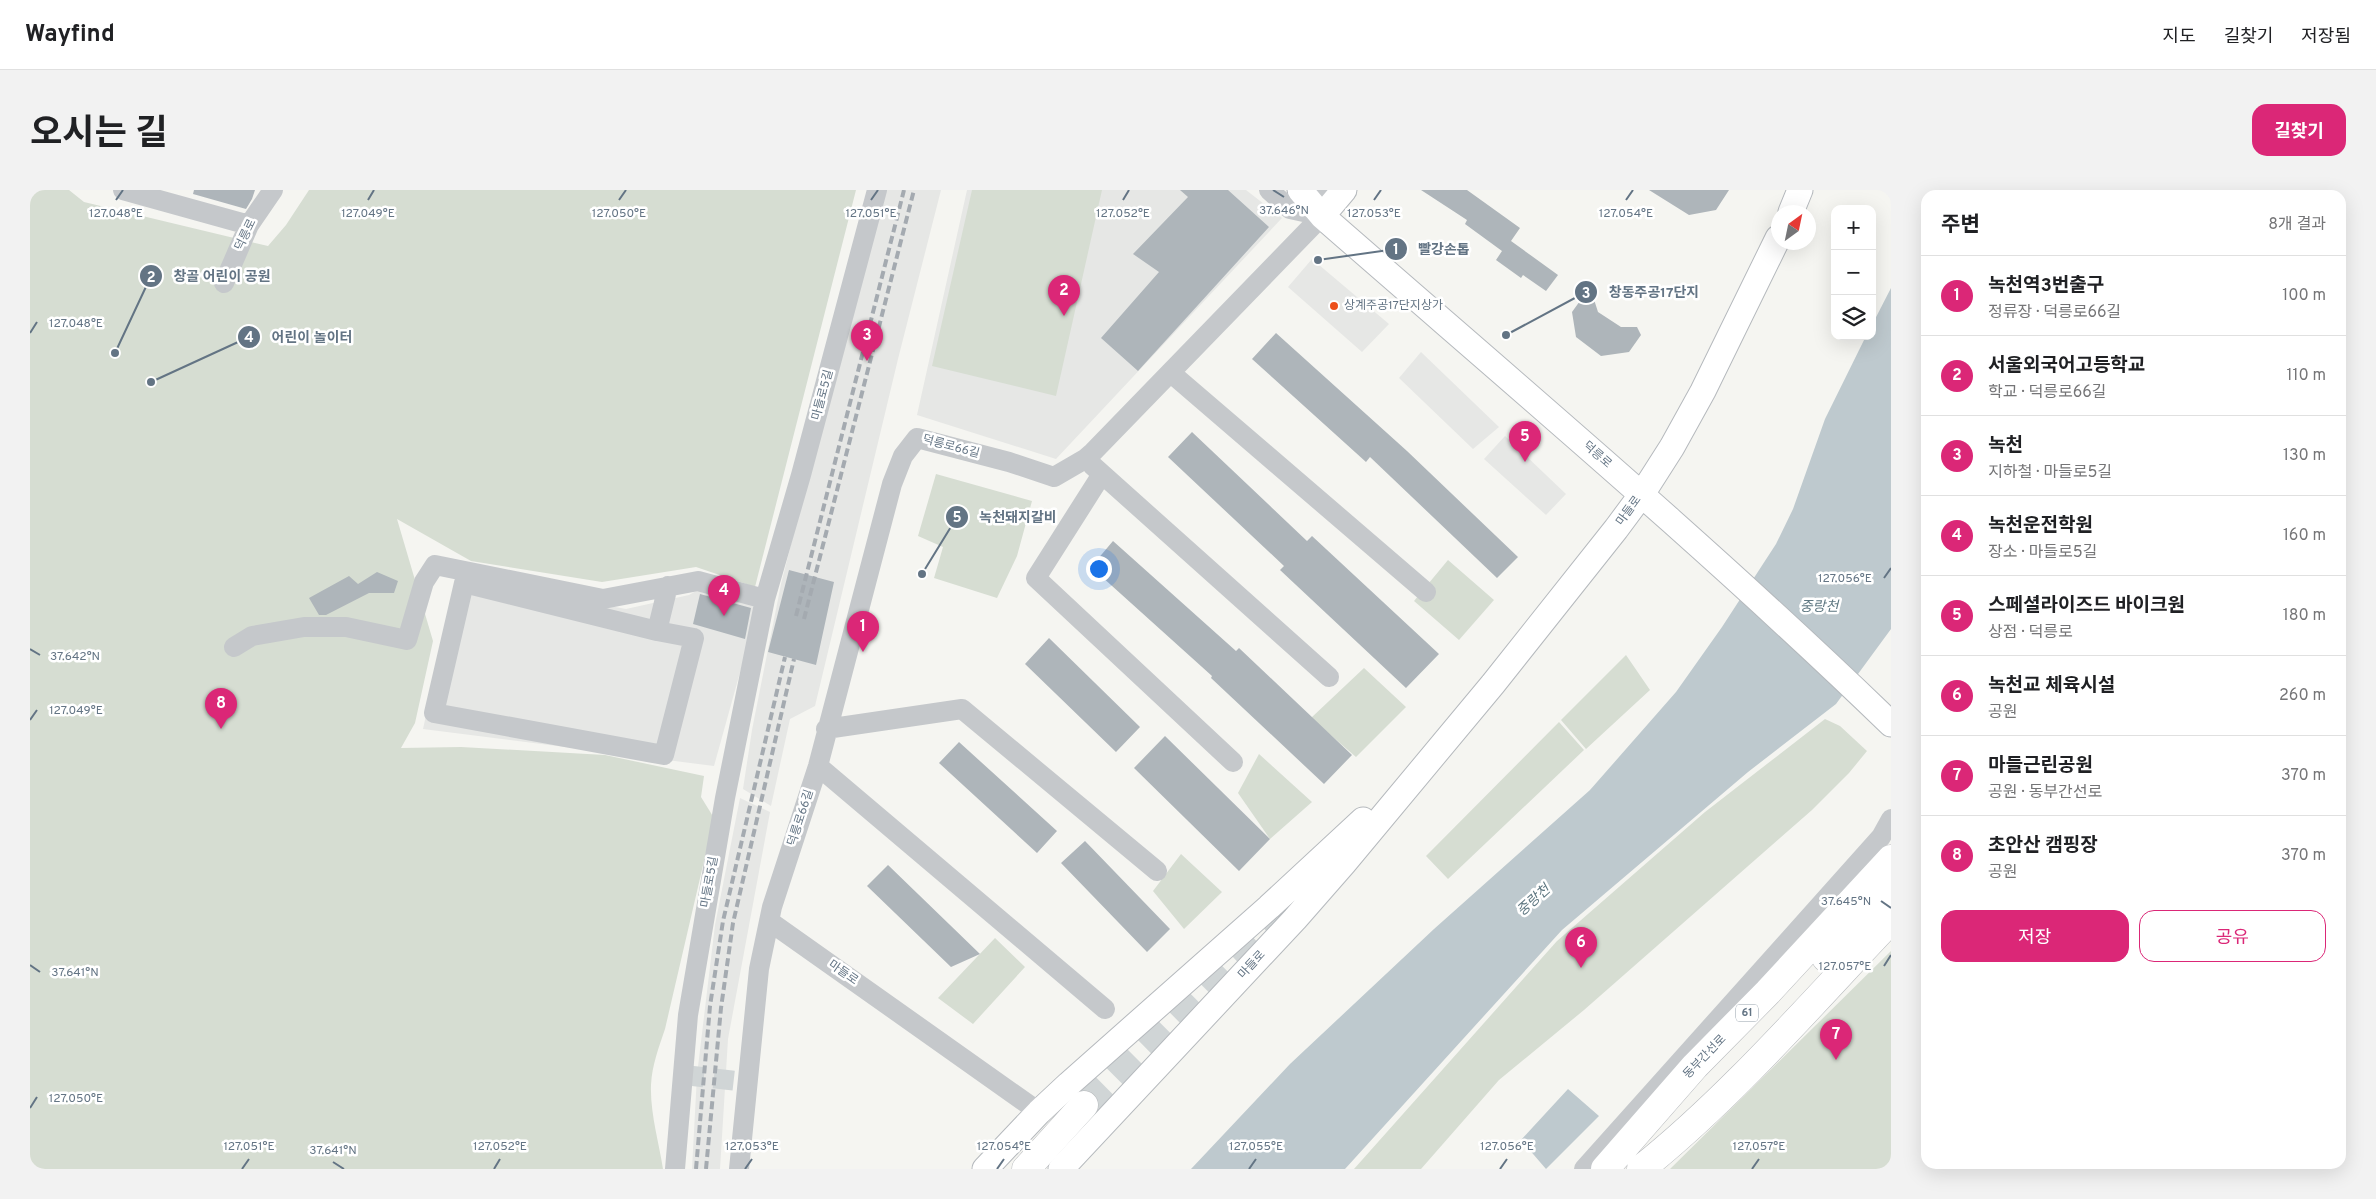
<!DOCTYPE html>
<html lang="ko">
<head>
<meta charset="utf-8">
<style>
  body { margin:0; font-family:Overpass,"Noto Sans KR",sans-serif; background:#f2f2f2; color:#202124 }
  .controls { position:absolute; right:15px; top:15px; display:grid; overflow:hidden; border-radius:10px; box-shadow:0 5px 20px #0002 }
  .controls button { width:45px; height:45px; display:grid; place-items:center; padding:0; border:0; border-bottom:1px solid #e0e0e0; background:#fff; color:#202124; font:25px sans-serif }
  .compass { position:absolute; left:1741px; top:15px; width:45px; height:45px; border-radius:50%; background:#fff; box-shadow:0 5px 20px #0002; rotate:33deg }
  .you { position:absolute; left:1068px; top:378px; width:18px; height:18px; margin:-12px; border:4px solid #fff; border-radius:50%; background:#1a73e8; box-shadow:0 0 0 8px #1a73e833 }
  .badge { display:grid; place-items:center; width:32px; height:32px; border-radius:50%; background:#db2777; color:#fff; font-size:16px; font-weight:700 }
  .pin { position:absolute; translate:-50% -41px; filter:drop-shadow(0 1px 2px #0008) }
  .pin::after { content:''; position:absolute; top:26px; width:18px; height:15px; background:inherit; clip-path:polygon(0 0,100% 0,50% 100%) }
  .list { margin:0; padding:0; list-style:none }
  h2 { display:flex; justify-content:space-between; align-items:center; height:65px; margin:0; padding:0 20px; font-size:21px }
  h2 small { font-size:16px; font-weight:400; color:#757577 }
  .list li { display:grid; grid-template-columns:32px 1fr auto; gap:15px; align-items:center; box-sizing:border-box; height:80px; padding:0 20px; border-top:1px solid #e0e0e0 }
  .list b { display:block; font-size:19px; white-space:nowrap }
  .list p { margin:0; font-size:16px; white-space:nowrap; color:#757577 }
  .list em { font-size:16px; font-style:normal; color:#757577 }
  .actions { display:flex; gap:10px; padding:15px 20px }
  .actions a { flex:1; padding:11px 0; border:1px solid #db2777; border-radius:15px; text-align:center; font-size:18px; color:#db2777 }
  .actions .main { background:#db2777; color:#fff }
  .icon { flex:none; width:28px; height:28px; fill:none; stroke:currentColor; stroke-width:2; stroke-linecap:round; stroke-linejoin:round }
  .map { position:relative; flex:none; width:1861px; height:979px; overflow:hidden; border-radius:15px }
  header { display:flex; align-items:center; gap:30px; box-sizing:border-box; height:70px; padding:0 25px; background:#fff; border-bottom:1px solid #e0e0e0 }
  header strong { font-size:24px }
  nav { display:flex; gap:28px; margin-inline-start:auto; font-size:18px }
  .intro { display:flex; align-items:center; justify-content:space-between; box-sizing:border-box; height:120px; padding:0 30px }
  h1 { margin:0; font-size:35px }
  .button { padding:12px 22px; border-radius:15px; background:#db2777; color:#fff; font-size:18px; font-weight:700 }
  main { display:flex; gap:30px; padding:0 30px }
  aside { flex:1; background:#fff; border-radius:15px; box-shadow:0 5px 20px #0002 }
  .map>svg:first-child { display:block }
  .built { fill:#e6e7e5 }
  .green { fill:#d6ddd2 }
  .water { fill:#bec9ce }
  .building { fill:#aeb5ba }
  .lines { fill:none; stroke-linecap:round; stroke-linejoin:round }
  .minor-tunnel { stroke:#d0d5d6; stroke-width:20; stroke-dasharray:20 10; stroke-linecap:butt }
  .highway-tunnel { stroke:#d0d5d6; stroke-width:28; stroke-dasharray:28 14; stroke-linecap:butt }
  .major-casing { stroke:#b5b9bd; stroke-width:27 }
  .highway-casing { stroke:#b7babd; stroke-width:29 }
  .minor { stroke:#c5c8cb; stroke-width:20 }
  .major { stroke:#fff; stroke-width:25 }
  .highway { stroke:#fff; stroke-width:28 }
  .rail { stroke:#a4aab0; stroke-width:4; stroke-dasharray:8 4; stroke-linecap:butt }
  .ticks { fill:none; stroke:#637484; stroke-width:2 }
  .poi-dot { fill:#ec4f1b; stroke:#fff; stroke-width:2 }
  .labels { text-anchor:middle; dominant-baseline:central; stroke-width:5; stroke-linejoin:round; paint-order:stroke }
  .shield { fill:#fff; stroke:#929ea9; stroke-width:1 }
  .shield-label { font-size:11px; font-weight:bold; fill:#637484 }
  .street-label { font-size:12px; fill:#637484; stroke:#fff }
  .poi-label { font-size:12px; fill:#637484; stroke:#fff; text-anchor:start }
  .water-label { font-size:14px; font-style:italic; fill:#5e7781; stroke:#fff }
  .ticks-label { font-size:12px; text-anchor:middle; fill:#637484; stroke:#fff; stroke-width:5; stroke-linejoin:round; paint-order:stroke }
  .leader { fill:none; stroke:#637484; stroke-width:2 }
  .callout-dot { fill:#637484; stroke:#fff; stroke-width:2 }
  .mark-label { font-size:15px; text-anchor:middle; font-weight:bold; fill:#fff }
  .callout-label { font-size:14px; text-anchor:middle; font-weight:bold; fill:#637484; stroke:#fff; stroke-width:5; stroke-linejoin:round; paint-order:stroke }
</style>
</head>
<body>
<header>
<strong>Wayfind</strong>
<nav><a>지도</a><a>길찾기</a><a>저장됨</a></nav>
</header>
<div class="intro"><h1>오시는 길</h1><a class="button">길찾기</a></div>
<main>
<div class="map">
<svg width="1861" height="979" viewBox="0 0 1861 979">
  <rect width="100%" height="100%" fill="#f5f5f1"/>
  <path class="built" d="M 851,0 L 911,0 L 868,169 L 785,516 L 760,529 L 741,616 L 713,599 L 722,540 L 751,394 Z
    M 937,0 L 1216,0 L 1252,28 L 1026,269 L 887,225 Z
    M 1282,69 L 1359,134 L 1332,162 L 1258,97 Z
    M 1391,162 L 1469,237 L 1443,259 L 1369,188 Z
    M 1475,246 L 1536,304 L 1516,325 L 1454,269 Z
    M 427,387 L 596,419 L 659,405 L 671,398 L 729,414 L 684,576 L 393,539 Z
    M 710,608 L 740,622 L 698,849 L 690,979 L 662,979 L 667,885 L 685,735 Z"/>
  <path class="green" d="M 0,0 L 39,0 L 54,12 L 238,56 L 256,35 L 279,0 L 826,0 L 725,397 L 666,377 L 572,392 L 441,371 L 367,329 L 403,451 L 385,533 L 371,558 L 431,557 L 575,565 L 674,586 L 671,607 L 684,628 L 635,839 C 629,857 622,875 621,895 C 620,923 629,952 633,979 L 0,979 Z
    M 942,0 L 1072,0 L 1026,206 L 902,176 Z
    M 906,284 L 1002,311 L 987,366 L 967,408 L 904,388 L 913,357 L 888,346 Z
    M 1418,370 L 1464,410 L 1429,450 L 1384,411 Z
    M 1596,465 L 1620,500 L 1556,559 L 1531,530 Z
    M 1334,478 L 1376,517 L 1326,567 L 1281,528 Z
    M 1795,529 L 1810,536 L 1837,561 L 1819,583 L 1782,620 L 1554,820 L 1469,890 L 1391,979 L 1324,979 L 1527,751 L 1675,622 Z
    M 1529,532 L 1554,560 L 1418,689 L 1396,666 Z
    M 1229,564 L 1282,612 L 1240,649 L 1208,603 Z
    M 1151,664 L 1192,702 L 1154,739 L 1123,701 Z
    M 965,748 L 995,777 L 943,834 L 908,808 Z
    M 1861,761 L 1861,979 L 1640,979 Z"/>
  <path class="water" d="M 1861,98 L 1861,439 L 1806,514 L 1718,582 L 1532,740 L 1315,979 L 1161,979 L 1260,874 L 1404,739 L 1560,600 L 1646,502 L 1692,437 L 1746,354 L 1763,319 L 1795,229 L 1836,146 L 1842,146 L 1842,135 Z
    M 1538,899 L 1569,926 L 1516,979 L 1491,950 Z"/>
  <path class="building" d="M 164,0 L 225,0 L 222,9 L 216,19 L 163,4 Z
    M 1150,0 L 1198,0 L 1239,37 L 1108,181 L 1071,148 L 1129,82 L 1103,64 L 1158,7 Z
    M 1391,0 L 1437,0 L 1490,38 L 1481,51 L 1528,85 L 1516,101 L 1493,85 L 1491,88 L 1466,70 L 1472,61 L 1435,34 L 1437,30 Z
    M 1619,0 L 1699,0 L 1686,20 L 1659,25 Z
    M 1560,97 L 1568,122 L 1591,137 L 1607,137 L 1611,145 L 1599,162 L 1571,166 L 1546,147 L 1542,122 Z
    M 1246,143 L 1377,261 L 1488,367 L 1467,388 L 1340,267 L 1336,272 L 1222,169 Z
    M 1162,242 L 1277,351 L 1282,346 L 1409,464 L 1376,498 L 1250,380 L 1254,376 L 1138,267 Z
    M 1083,351 L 1206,461 L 1209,458 L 1322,565 L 1294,594 L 1181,488 L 1182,486 L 1061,377 Z
    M 759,380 L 804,392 L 786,475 L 738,462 Z
    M 347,382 L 368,391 L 364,403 L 339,403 L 296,425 L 289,425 L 279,408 L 319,386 L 328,394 Z
    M 670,404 L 721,418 L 715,449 L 663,434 Z
    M 1019,448 L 1110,537 L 1086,562 L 995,474 Z
    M 1135,546 L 1240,649 L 1209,681 L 1104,578 Z
    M 929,552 L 1027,641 L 1007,663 L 909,573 Z
    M 1055,651 L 1140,739 L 1117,762 L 1031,673 Z
    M 858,675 L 950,764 L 921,777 L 837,696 Z"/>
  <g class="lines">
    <path class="minor-tunnel" d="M 654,885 L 716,892"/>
    <path class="highway-tunnel" d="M 1054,915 L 1203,767 L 1265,709"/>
    <defs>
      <path id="major" d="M 1270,0 L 1292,26 C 1483,193 1678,357 1861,534
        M 1761,22 L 1770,0
        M 1292,26 L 1314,0
        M 955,979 L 1009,922 L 1039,894 L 1239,717 L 1333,630
        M 1031,979 L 1265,729 L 1314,673 L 1463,494 L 1586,339 L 1612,304 L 1642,257 L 1673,201 L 1748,48"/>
      <path id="highway" d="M 1796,768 L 1861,700
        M 996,979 L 1054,915
        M 1575,979 L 1665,876 L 1738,802 L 1861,669
        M 1611,979 C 1700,908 1782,813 1861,730"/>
    </defs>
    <use href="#major" class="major-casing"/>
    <use href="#highway" class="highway-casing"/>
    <path class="minor" d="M 93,0 L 219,35
      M 1239,0 L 1260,19 L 1292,26
      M 1291,0 L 1292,26
      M 194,93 L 219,35 L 243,0
      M 1141,183 L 1396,402
      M 1062,275 L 1299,487
      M 1072,284 L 1006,388 L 1203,572
      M 627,441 L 434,393 L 404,523 L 634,565 L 664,448 L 627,441 L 638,396
      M 204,457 L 222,446 L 274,437 L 316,437 L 377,450 L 394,392 L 405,375 L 573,409 L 668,391 L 735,409
      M 796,539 L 932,519 L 1127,681
      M 788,576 L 1075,819
      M 739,731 L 1009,922
      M 645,979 L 658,825 L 695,608 L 735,409 L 771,285 L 847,0
      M 709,979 L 729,779 L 742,717 L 788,576 L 862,294 L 873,266 L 887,248 L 979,272 L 1024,287 L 1055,269 L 1063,262 L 1292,26
      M 1554,979 L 1851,647 L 1861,629"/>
    <use href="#major" class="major"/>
    <use href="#highway" class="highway"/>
    <path class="rail" d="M 766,426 L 874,0
      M 774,429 L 884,0
      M 666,979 L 680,816 L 693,731 L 755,467
      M 676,979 L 691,818 L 703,733 L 764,469"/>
  </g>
  <path class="ticks" d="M 1243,0 L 1254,7M 86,10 L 93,0M 338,10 L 344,0M 589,10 L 596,0M 841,10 L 848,0M 1093,10 L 1099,0M 1344,10 L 1351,0M 1596,10 L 1603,0M 0,143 L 7,132M 1854,388 L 1861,378M 0,459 L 10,465M 0,530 L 7,520M 1851,711 L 1861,718M 0,775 L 10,782M 1854,776 L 1861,765M 0,918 L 7,907M 303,972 L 314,979M 212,979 L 219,969M 464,979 L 470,969M 715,979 L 722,969M 967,979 L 974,969M 1219,979 L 1226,969M 1470,979 L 1477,969M 1722,979 L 1729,969"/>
  <circle class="poi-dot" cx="1304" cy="116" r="5"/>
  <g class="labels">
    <rect class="shield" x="1706" y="814.5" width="22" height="17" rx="4"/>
    <g class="shield-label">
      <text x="1717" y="823">61</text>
    </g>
    <g class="street-label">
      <text transform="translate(216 45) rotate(-64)">덕릉로</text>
      <text transform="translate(793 205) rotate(-75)">마들로5길</text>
      <text transform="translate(921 257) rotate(15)">덕릉로66길</text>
      <text transform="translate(1567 265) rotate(41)">덕릉로</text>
      <text transform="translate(1599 321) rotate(-54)">마들로</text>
      <text transform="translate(771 628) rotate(-72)">덕릉로66길</text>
      <text transform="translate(680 692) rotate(-80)">마들로5길</text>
      <text transform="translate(1222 775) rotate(-47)">마들로</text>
      <text transform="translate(813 783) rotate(35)">마들로</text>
      <text transform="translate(1675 867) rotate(-46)">동부간선로</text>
    </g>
    <g class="poi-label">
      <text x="1314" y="116">상계주공17단지상가</text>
    </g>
    <g class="water-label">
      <text x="1789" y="417">중랑천</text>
      <text transform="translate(1504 711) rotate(-42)">중랑천</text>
    </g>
  </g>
  <g class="ticks-label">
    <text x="1254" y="24">37.646°N</text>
    <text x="86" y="27">127.048°E</text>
    <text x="338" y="27">127.049°E</text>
    <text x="589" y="27">127.050°E</text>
    <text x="841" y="27">127.051°E</text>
    <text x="1093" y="27">127.052°E</text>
    <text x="1344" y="27">127.053°E</text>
    <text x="1596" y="27">127.054°E</text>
    <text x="46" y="137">127.048°E</text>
    <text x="1815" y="392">127.056°E</text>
    <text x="45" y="470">37.642°N</text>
    <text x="46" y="524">127.049°E</text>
    <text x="1816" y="715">37.645°N</text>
    <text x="1815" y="780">127.057°E</text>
    <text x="45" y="786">37.641°N</text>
    <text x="46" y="912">127.050°E</text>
    <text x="219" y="960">127.051°E</text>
    <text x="470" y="960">127.052°E</text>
    <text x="722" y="960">127.053°E</text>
    <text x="974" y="960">127.054°E</text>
    <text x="1226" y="960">127.055°E</text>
    <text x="1477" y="960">127.056°E</text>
    <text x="1729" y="960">127.057°E</text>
    <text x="303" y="964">37.641°N</text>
  </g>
  <path class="leader" d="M1288 70L1366 59M85 163L121 86M1476 145L1556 102M121 192L219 147M892 384L927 327"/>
  <g class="callout-dot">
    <circle cx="1288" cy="70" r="5"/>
    <circle cx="85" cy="163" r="5"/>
    <circle cx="1476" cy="145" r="5"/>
    <circle cx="121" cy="192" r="5"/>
    <circle cx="892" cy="384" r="5"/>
    <circle cx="1366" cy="59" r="12"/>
    <circle cx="121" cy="86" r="12"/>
    <circle cx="1556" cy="102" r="12"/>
    <circle cx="219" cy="147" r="12"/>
    <circle cx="927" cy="327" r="12"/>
  </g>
  <g class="mark-label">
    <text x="1366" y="64">1</text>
    <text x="121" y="92">2</text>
    <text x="1556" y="108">3</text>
    <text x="219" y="152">4</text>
    <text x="927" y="332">5</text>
  </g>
  <g class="callout-label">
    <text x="1414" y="64">빨강손톱</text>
    <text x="192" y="91">창골 어린이 공원</text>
    <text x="1624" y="107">창동주공17단지</text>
    <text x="282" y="152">어린이 놀이터</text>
    <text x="988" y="332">녹천돼지갈비</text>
  </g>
</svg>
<div class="controls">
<button>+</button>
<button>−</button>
<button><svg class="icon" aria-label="layers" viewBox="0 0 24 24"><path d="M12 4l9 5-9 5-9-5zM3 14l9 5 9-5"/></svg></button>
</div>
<svg class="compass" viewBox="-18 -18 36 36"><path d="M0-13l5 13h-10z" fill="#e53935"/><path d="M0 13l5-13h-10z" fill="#757577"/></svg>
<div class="you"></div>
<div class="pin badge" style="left:833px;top:462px">1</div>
<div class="pin badge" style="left:1034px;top:126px">2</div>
<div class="pin badge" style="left:837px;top:171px">3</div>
<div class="pin badge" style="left:694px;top:426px">4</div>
<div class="pin badge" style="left:1495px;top:272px">5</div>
<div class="pin badge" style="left:1551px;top:778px">6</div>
<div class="pin badge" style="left:1806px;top:870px">7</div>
<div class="pin badge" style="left:191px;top:539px">8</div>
</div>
<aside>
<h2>주변<small>8개 결과</small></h2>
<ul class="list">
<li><span class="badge">1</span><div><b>녹천역3번출구</b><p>정류장 · 덕릉로66길</p></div><em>100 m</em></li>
<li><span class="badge">2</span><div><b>서울외국어고등학교</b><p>학교 · 덕릉로66길</p></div><em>110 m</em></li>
<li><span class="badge">3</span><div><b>녹천</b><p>지하철 · 마들로5길</p></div><em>130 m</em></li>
<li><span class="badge">4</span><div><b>녹천운전학원</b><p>장소 · 마들로5길</p></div><em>160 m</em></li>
<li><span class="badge">5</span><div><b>스페셜라이즈드 바이크원</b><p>상점 · 덕릉로</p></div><em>180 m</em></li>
<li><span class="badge">6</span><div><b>녹천교 체육시설</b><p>공원</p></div><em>260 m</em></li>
<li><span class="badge">7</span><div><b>마들근린공원</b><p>공원 · 동부간선로</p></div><em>370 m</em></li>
<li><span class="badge">8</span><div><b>초안산 캠핑장</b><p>공원</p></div><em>370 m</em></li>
</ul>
<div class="actions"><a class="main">저장</a><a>공유</a></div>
</aside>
</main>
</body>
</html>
